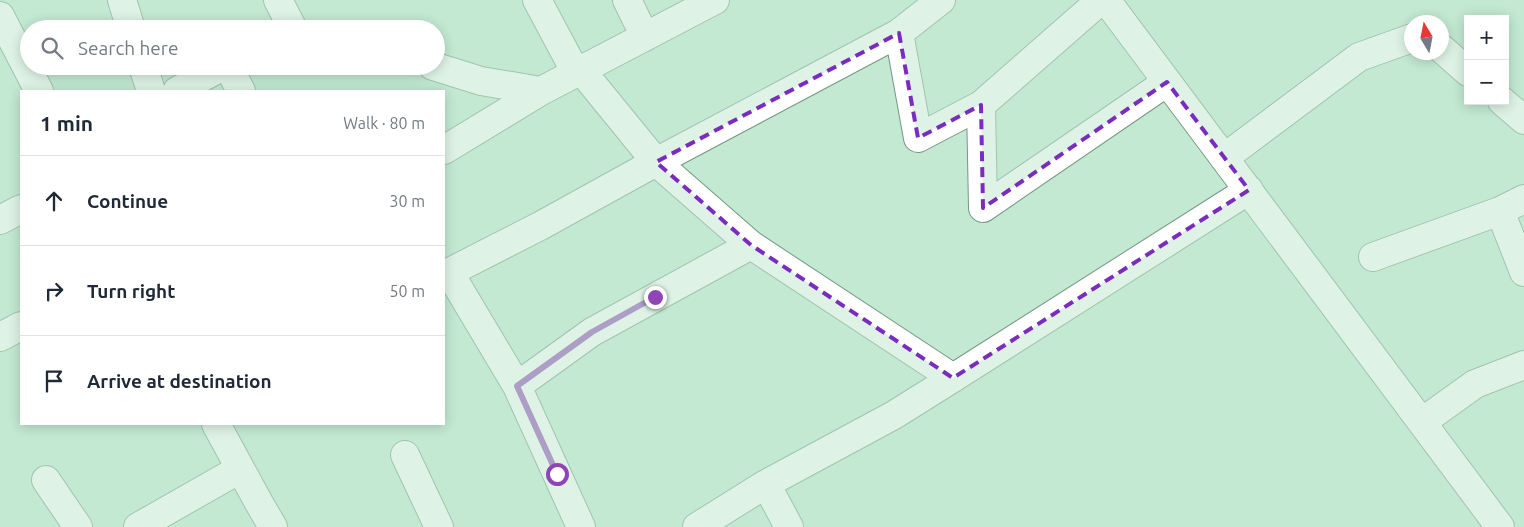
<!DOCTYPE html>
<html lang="en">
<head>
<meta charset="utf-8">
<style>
  body { margin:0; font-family:Ubuntu,sans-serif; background:#f6f6f7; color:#1f2937 }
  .controls { position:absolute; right:15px; top:15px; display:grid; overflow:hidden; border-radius:0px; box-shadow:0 2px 12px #0003 }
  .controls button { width:45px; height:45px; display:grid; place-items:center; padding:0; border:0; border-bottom:1px solid #e0e1e3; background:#fff; color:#1f2937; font:25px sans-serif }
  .compass { position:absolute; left:1404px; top:15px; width:45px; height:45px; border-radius:50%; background:#fff; box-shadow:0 2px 12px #0003; rotate:350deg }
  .stop { position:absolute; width:15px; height:15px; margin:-11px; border:4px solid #9144b6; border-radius:50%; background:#fff }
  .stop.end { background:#9144b6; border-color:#fff; box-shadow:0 1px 5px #0008 }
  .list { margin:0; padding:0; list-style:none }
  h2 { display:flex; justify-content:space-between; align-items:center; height:65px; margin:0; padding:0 20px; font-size:21px }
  h2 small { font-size:16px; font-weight:400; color:#747a83 }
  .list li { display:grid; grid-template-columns:32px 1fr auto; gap:15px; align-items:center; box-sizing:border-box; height:90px; padding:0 20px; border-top:1px solid #e0e1e3 }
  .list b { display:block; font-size:19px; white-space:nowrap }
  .list em { font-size:16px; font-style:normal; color:#747a83 }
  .icon { flex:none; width:28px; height:28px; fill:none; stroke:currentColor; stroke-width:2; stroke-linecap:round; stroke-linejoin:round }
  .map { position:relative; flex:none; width:1524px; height:527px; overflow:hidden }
  .search { position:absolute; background:#fff; box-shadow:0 2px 12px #0003; left:20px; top:20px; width:425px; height:55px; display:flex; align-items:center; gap:12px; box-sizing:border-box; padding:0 18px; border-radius:28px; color:#747a83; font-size:19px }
  .panel { position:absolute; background:#fff; box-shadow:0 2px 12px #0003; left:20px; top:90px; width:425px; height:335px; border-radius:0px }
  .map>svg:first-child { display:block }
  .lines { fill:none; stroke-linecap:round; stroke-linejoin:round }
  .street-casing { stroke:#759883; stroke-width:30 }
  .street { stroke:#fff; stroke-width:28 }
  .route { stroke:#9144b6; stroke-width:6 }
  .marked { fill:none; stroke:#7b2cbf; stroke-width:4; stroke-dasharray:10 6; stroke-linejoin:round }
</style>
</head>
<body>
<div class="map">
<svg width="1524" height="527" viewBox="0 0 1524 527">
  <rect width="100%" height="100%" fill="#c3e9d2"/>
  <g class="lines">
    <defs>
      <path id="street" d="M 122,0 L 131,29
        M 278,0 L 293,29
        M 537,0 L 576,73
        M 627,0 L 645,37
        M 1106,0 L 1500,527
        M 0,16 L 39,91
        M 899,33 L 918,138 L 981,105 L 1101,0
        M 1442,49 L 1468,72
        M 143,66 L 151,91
        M 228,66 L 241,91
        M 433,66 L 481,81 L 541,91
        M 581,70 L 656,162 L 751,245 L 953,378
        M 177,91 L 223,66
        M 1502,101 L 1524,120
        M 981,105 L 983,208 L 1167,82
        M 444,150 L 541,91 L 715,0
        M 1224,158 L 1359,57 L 1412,38
        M 1500,211 L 1524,199
        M 0,220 L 21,209
        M 1373,257 L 1500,211 L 1524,272
        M 449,272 L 517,386 L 581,527
        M 444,275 L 540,226 L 656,162 L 899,33 L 941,0
        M 0,337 L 21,326
        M 517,386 L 592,332 L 751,245
        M 1422,422 L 1475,384 L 1524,365
        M 216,424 L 259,503 L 273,527
        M 405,455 L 439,527
        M 46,480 L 78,527
        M 766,484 L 789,527
        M 138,527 L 240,469
        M 697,527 L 766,484 L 894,415 L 953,378 L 1249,190"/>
    </defs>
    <use href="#street" class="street-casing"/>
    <use href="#street" class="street"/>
  </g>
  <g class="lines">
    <path class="route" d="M 557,474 L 517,386 L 592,332 L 655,297"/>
  </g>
  <path d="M0 0H1524V527H0ZM 899,33 L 918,138 L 981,105 L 983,208 L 1167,82 L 1249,190 L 953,378 L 751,245 L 656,162 Z" fill="#c3e9d2" fill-opacity=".55" fill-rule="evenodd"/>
  <path class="marked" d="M 899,33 L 918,138 L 981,105 L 983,208 L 1167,82 L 1249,190 L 953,378 L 751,245 L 656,162 Z"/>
</svg>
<div class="controls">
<button>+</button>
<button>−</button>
</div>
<svg class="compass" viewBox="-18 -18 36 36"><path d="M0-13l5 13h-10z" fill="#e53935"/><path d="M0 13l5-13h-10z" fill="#747a83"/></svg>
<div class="stop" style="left:557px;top:474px"></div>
<div class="stop end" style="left:655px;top:297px"></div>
<div class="search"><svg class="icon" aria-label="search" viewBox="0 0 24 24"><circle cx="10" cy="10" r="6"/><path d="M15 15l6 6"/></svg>Search here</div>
<section class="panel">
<h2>1 min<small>Walk · 80 m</small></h2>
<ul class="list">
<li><svg class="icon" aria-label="ahead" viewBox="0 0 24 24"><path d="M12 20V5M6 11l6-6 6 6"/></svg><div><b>Continue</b></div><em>30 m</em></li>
<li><svg class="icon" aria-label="right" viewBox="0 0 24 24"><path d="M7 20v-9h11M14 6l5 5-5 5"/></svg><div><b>Turn right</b></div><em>50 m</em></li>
<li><svg class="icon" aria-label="arrive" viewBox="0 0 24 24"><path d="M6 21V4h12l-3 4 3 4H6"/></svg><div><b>Arrive at destination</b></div></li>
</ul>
</section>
</div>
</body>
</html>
